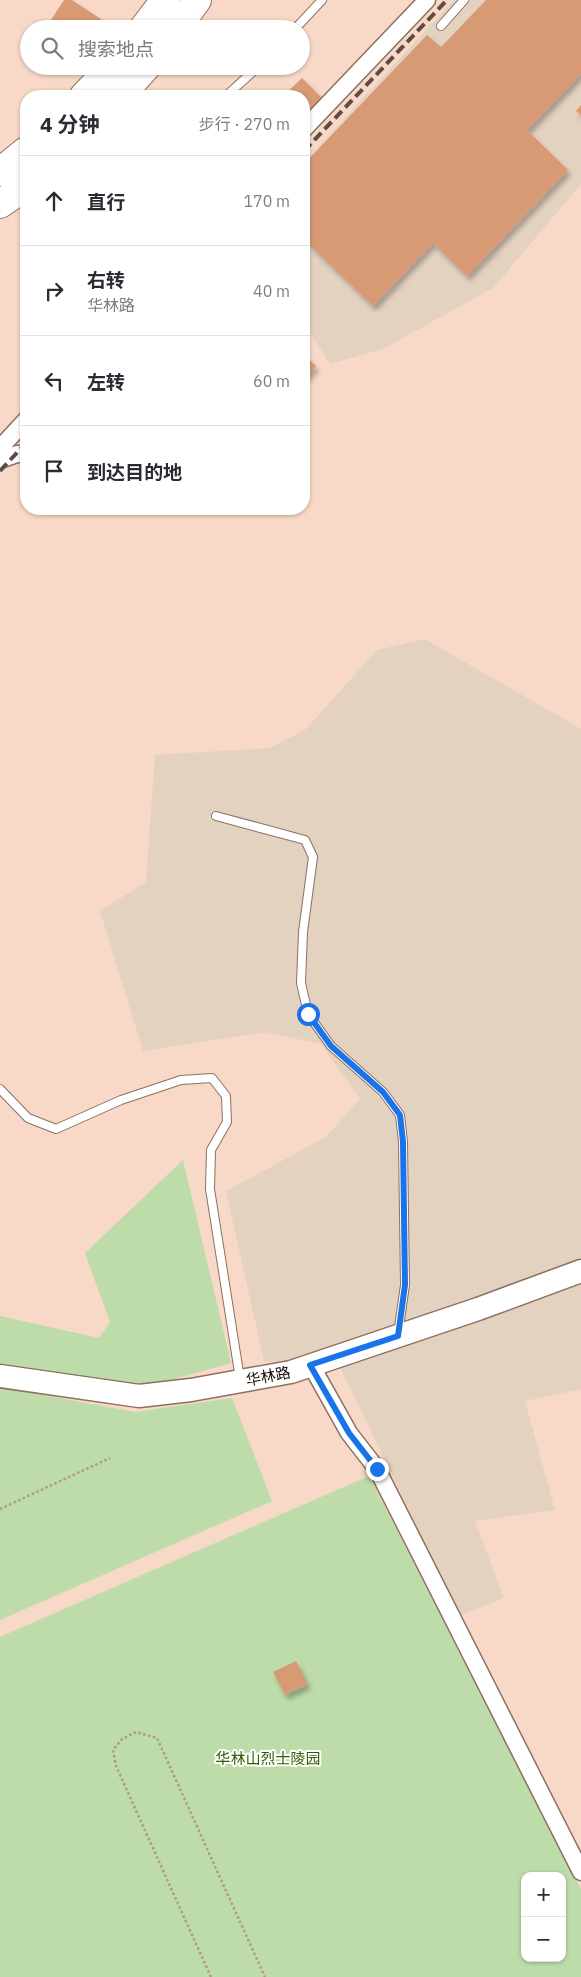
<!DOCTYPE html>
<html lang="zh">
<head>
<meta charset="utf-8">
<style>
  body { margin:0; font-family:"IBM Plex Sans","Noto Sans SC",sans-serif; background:#f2f2f3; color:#2b2b33 }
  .controls { position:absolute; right:15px; bottom:15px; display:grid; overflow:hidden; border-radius:10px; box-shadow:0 1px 4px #0004 }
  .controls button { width:45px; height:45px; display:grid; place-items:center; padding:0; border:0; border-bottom:1px solid #e1e1e2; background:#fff; color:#2b2b33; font:25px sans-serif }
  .stop { position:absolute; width:15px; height:15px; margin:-11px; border:4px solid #1a73e8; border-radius:50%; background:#fff }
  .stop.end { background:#1a73e8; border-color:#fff; box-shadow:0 1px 5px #0008 }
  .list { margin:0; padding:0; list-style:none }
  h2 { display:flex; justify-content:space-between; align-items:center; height:65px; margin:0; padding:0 20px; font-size:21px }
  h2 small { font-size:16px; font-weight:400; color:#7c7c81 }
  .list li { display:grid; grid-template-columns:32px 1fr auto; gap:15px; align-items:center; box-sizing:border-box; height:90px; padding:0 20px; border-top:1px solid #e1e1e2 }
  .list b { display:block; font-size:19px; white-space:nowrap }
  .list p { margin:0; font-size:16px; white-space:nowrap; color:#7c7c81 }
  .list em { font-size:16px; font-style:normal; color:#7c7c81 }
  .icon { flex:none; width:28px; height:28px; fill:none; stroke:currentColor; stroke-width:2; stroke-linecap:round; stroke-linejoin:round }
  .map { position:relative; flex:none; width:581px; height:1977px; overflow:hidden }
  .search { position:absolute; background:#fff; box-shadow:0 1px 4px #0004; left:20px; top:20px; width:290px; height:55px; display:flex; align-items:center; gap:12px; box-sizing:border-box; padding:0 18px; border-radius:28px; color:#7c7c81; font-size:19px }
  .panel { position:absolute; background:#fff; box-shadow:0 1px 4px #0004; left:20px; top:90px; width:290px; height:425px; border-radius:20px }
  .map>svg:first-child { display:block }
  .industrial { fill:#e4d2c1 }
  .green { fill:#bddca9; fill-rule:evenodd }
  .building { fill:#d89a75; filter:url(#shadow) }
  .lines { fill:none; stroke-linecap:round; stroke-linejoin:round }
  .lane-casing { stroke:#8c7061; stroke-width:10 }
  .street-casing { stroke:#8c7061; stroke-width:19 }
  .secondary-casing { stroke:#8c7061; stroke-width:25 }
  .highway-casing { stroke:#8c7061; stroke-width:30 }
  .path { stroke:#b1988a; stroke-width:2.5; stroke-dasharray:2.5 2.5; stroke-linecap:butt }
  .lane { stroke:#fff; stroke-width:8 }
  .street { stroke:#fff; stroke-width:16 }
  .secondary { stroke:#fff; stroke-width:22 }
  .highway { stroke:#fff; stroke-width:28 }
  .rail { stroke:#5e4d44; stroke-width:4; stroke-dasharray:10 5; stroke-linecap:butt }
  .route { stroke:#1a73e8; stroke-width:6 }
  .labels { text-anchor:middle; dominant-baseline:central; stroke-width:4; stroke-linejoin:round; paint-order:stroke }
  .street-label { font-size:15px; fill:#130905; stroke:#fff }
  .park-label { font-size:15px; fill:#315c00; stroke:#fff }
</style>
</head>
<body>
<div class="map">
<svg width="581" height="1977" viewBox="0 0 581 1977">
  <defs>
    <filter id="shadow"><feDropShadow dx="3" dy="5" stdDeviation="2.5" flood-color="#0004"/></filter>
  </defs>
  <rect width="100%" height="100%" fill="#f8d8c6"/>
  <path class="industrial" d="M 454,0 L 581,0 L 581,184 L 493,288 L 383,349 L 330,364 L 304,323 L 304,162 Z
    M 425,639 L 581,729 L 581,1389 L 525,1401 L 555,1510 L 475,1521 L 504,1598 L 460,1616 L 339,1365 L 264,1361 L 226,1191 L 326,1137 L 360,1099 L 321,1044 L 265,1032 L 143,1051 L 100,911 L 146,882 L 155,755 L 270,748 L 306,729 L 377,650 Z"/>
  <path class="green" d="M 183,1160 L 231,1363 L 135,1390 L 0,1366 L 0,1316 L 99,1338 L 110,1322 L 85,1253 Z
    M 0,1387 L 135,1412 L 232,1398 L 272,1501 L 0,1620 Z
    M 369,1476 L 581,1889 L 581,1977 L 0,1977 L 0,1637 ZM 525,1876 L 562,1876 L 562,1958 L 525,1958 Z"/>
  <path class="building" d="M 64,0 L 72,0 L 101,19 L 95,29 L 65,29 L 51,20 Z
    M 486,0 L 581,0 L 581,74 L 527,130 L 568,170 L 467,276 L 433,243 L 373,306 L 304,239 L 304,164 L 427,35 L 441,47 Z
    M 302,78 L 326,102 L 304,124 L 304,96 L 283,96 Z
    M 581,105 L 581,115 L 576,111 Z
    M 304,355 L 316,366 L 304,380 Z
    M 296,1661 L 308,1684 L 285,1695 L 273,1672 Z"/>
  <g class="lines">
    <defs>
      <path id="lane" d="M 441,26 L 464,0
        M 295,29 L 322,0
        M 226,96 L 259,66
        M 216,816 L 305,840 L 313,857 L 303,932 L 301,983 L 308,1014 L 331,1046 L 383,1092 L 400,1115 L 403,1142 L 405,1285 L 398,1334
        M 0,1089 L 28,1118 L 56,1129 L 121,1100 L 181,1080 L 212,1078 L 226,1096 L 227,1122 L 211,1150 L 210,1189 L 240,1379"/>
      <path id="street" d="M 304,129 L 427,0
        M 0,448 L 26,420
        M 0,460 L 17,454 L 26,454
        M 311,1365 L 349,1433 L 377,1469 L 581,1872"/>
      <path id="secondary" d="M 0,1376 L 139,1396 L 191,1390 L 291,1372 L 478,1309 L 581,1271"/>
      <path id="highway" d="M 143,29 L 165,0
        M 176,29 L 197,0
        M 84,96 L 113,66
        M 120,96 L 147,66
        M 0,172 L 26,151
        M 0,204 L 26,186"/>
    </defs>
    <use href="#lane" class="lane-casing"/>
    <use href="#street" class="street-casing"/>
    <use href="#secondary" class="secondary-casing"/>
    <use href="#highway" class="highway-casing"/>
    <path class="path" d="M 0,1509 L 110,1458
      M 211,1977 L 116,1766 L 113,1750 L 122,1739 L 136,1732 L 157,1738 L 265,1977"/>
    <use href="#lane" class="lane"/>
    <use href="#street" class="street"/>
    <use href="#secondary" class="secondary"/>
    <use href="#highway" class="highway"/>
    <path class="rail" d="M 304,151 L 447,0
      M 0,471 L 26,443"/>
  </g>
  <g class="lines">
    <path class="route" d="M 308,1014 L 331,1046 L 383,1092 L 400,1115 L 403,1142 L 405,1285 L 398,1336 L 310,1365 L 349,1433 L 377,1469"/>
  </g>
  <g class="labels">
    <g class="street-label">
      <text transform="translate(268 1376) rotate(-11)">华林路</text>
    </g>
    <g class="park-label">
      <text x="268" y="1758">华林山烈士陵园</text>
    </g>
  </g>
</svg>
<div class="controls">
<button>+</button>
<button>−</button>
</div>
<div class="stop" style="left:308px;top:1014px"></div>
<div class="stop end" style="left:377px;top:1469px"></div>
<div class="search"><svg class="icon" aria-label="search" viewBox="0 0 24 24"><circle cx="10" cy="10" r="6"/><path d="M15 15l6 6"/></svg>搜索地点</div>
<section class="panel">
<h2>4 分钟<small>步行 · 270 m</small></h2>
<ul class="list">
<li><svg class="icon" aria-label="ahead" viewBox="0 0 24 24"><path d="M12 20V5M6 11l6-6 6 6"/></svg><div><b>直行</b></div><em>170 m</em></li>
<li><svg class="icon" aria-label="right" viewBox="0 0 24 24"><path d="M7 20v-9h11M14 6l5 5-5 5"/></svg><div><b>右转</b><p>华林路</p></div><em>40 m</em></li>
<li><svg class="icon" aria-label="left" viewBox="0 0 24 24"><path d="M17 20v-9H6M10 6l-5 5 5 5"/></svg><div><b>左转</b></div><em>60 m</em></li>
<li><svg class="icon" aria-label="arrive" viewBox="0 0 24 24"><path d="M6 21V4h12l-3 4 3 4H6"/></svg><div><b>到达目的地</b></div></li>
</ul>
</section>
</div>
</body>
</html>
